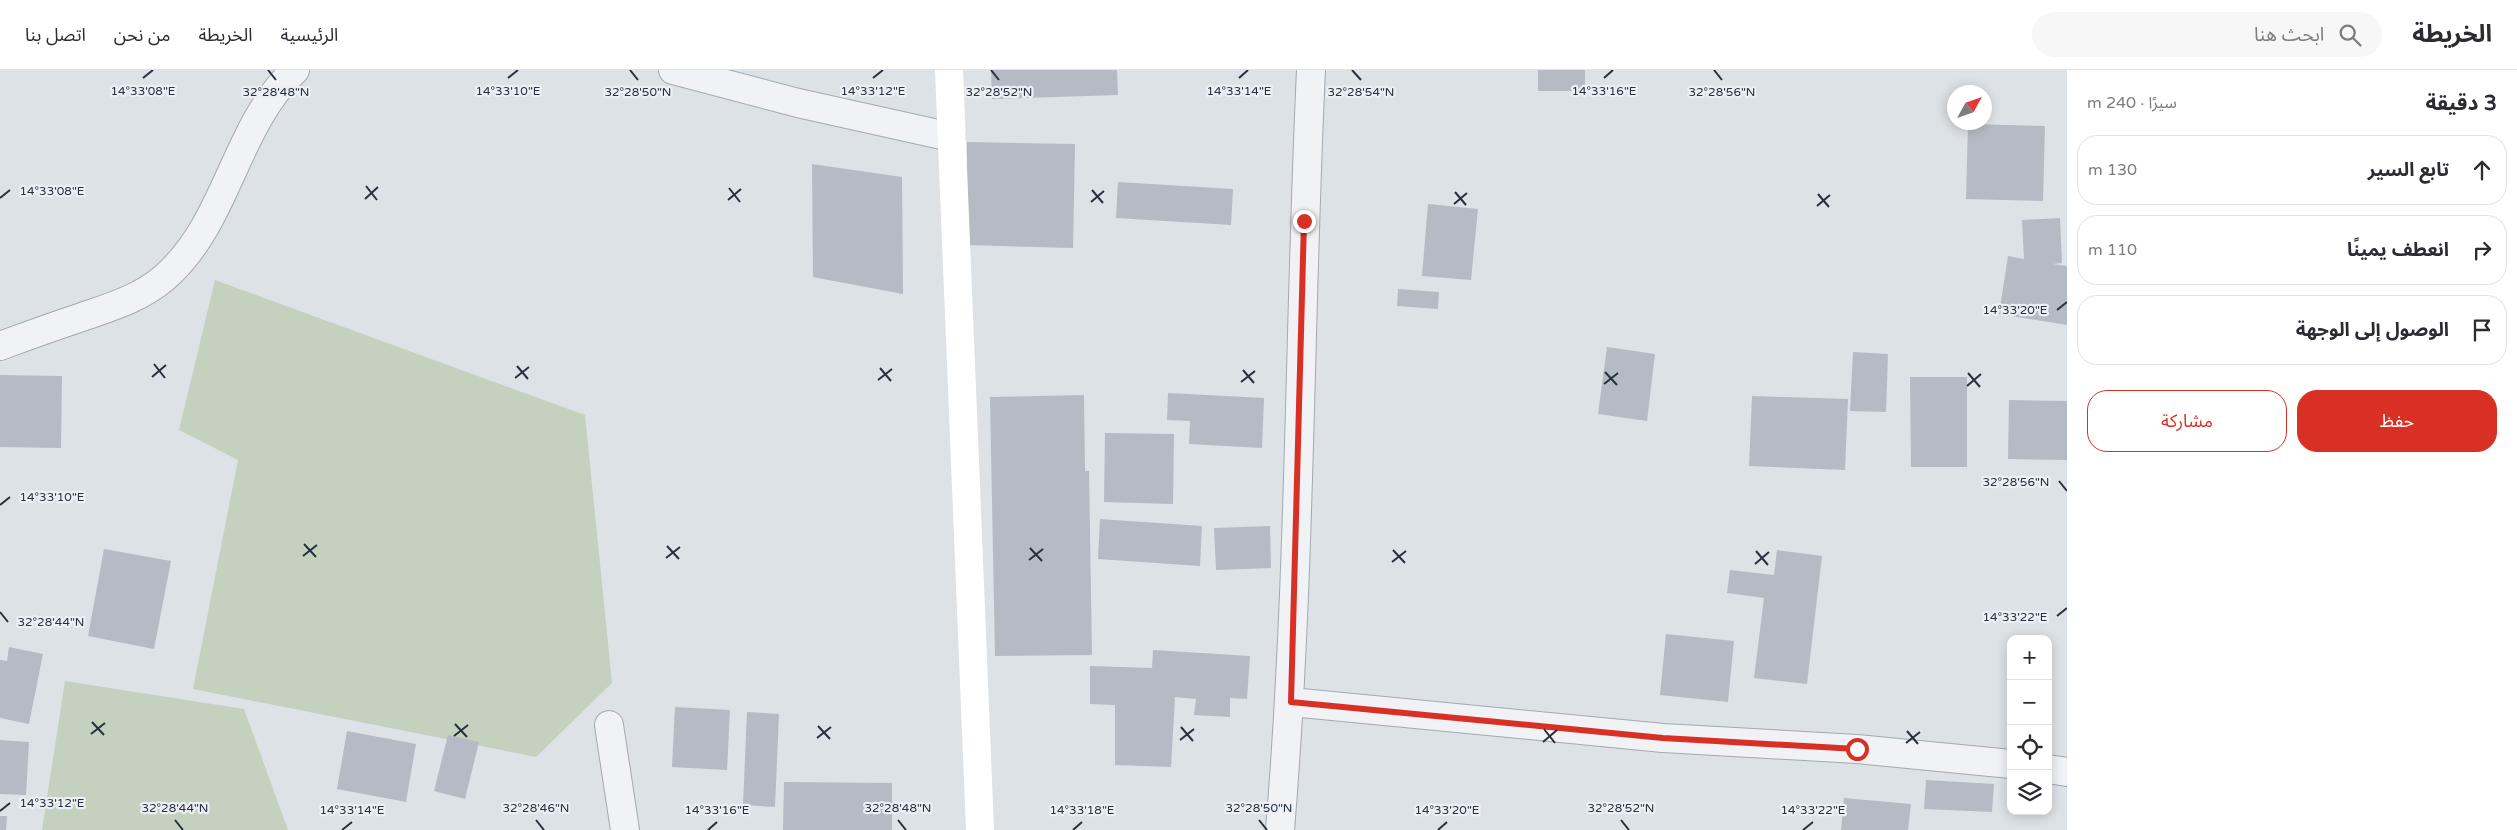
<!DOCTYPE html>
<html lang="ar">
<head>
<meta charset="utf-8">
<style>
  body { margin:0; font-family:"Varela Round","Noto Sans Arabic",sans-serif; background:#f7f7f7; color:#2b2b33; direction:rtl }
  .controls { position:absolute; right:15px; bottom:15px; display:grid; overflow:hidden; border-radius:10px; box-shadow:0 2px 12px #0003 }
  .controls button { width:45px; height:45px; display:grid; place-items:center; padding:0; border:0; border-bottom:1px solid #e1e1e2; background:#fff; color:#2b2b33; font:25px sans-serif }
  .compass { position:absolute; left:1947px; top:15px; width:45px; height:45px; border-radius:50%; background:#fff; box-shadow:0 2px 12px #0003; rotate:50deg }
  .stop { position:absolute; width:15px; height:15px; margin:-11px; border:4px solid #d93025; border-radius:50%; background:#fff }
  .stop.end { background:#d93025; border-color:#fff; box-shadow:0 1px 5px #0008 }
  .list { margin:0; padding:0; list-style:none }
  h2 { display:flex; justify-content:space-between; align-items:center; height:65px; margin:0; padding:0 20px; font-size:21px }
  h2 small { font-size:16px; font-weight:400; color:#7c7c81 }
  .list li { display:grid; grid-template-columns:32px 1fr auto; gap:15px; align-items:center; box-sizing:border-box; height:70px; margin:0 10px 10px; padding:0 10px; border:1px solid #e1e1e2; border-radius:20px }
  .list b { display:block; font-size:19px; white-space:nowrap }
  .list em { font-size:16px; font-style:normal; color:#7c7c81 }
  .actions { display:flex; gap:10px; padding:15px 20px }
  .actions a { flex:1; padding:11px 0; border:1px solid #d93025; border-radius:20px; text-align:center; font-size:18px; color:#d93025 }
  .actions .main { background:#d93025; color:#fff }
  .icon { flex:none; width:28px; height:28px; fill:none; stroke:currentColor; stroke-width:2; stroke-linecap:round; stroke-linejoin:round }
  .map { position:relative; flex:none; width:2067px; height:760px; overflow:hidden; direction:ltr }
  header { display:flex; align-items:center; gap:30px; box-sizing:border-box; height:70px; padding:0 25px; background:#fff; border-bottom:1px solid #e1e1e2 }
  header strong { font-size:24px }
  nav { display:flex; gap:28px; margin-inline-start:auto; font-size:18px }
  .search { width:350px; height:45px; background:#f7f7f7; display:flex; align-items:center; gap:12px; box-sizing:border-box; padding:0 18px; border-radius:28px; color:#7c7c81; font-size:19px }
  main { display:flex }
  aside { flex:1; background:#fff }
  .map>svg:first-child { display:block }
  .green { fill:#c4d1be }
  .building { fill:#b4bbc4 }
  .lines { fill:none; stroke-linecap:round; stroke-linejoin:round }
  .minor-casing { stroke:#a2a9b1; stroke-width:30 }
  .minor { stroke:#f0f2f5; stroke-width:28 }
  .secondary { stroke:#fff; stroke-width:28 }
  .route { stroke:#d93025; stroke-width:6 }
  .ticks { fill:none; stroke:#26303e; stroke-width:2 }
  .ticks-label { font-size:12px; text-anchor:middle; fill:#26303e; stroke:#ecf0f5; stroke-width:4.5; stroke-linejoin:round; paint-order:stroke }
</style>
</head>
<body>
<header>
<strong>الخريطة</strong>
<div class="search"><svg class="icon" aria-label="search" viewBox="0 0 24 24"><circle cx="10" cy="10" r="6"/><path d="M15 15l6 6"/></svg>ابحث هنا</div>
<nav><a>الرئيسية</a><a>الخريطة</a><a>من نحن</a><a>اتصل بنا</a></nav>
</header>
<main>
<aside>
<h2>3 دقيقة<small>سيرًا · 240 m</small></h2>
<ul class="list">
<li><svg class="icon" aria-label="ahead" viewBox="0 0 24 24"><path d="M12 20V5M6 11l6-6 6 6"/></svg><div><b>تابع السير</b></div><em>130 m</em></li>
<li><svg class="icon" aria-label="right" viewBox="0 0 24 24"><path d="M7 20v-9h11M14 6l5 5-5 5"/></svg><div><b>انعطف يمينًا</b></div><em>110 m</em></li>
<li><svg class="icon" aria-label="arrive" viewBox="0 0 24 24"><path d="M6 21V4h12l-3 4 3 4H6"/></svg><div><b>الوصول إلى الوجهة</b></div></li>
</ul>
<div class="actions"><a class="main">حفظ</a><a>مشاركة</a></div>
</aside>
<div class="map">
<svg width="2067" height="760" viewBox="0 0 2067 760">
  <rect width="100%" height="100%" fill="#dde2e7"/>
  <path class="green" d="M 215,210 L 585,345 L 612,613 L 536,687 L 193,619 L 238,390 L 179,360 Z
    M 65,611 L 244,639 L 288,760 L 42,760 Z"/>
  <path class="building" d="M 991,0 L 1117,0 L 1118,25 L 992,29 Z
    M 1538,0 L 1585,0 L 1585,21 L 1538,21 Z
    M 1968,54 L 2045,56 L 2043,131 L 1966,129 Z
    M 967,72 L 1075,74 L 1073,178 L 966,175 Z
    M 812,94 L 902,107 L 903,224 L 813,207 Z
    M 1118,112 L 1233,119 L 1231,155 L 1116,148 Z
    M 1428,134 L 1478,139 L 1471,210 L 1422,206 Z
    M 2060,148 L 2062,193 L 2053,194 L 2067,196 L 2067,255 L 1999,244 L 2008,186 L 2024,189 L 2022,150 Z
    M 1398,219 L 1439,222 L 1438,239 L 1397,236 Z
    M 1607,277 L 1655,284 L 1647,351 L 1598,344 Z
    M 1853,282 L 1888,284 L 1886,342 L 1850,341 Z
    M 0,305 L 62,306 L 61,378 L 0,377 Z
    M 1910,307 L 1967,307 L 1967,397 L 1911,397 Z
    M 1168,323 L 1264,328 L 1262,378 L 1189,374 L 1190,351 L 1167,350 Z
    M 1084,325 L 1085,401 L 1089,401 L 1092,585 L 995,586 L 990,327 Z
    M 1752,326 L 1848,329 L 1845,400 L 1749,396 Z
    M 2009,330 L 2067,331 L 2067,390 L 2008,389 Z
    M 1105,363 L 1174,364 L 1173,434 L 1104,432 Z
    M 1100,449 L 1202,456 L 1200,496 L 1098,489 Z
    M 1270,456 L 1271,498 L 1216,500 L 1214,458 Z
    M 104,479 L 171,491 L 154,579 L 88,566 Z
    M 1777,480 L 1822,486 L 1807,614 L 1754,608 L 1764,528 L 1727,523 L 1730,500 L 1774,505 Z
    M 1666,564 L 1734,571 L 1728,632 L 1660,625 Z
    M 9,577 L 43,584 L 29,654 L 0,648 L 0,590 L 7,591 Z
    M 1153,580 L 1250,586 L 1247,629 L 1230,628 L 1230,647 L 1194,645 L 1196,629 L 1175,627 L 1171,697 L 1115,695 L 1115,635 L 1090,634 L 1090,596 L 1152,598 Z
    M 675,637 L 730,640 L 727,700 L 672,697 Z
    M 747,642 L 779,644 L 775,737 L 743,735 Z
    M 347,661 L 416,674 L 406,732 L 337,719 Z
    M 448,665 L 479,672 L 465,729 L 434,721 Z
    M 0,670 L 29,672 L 26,725 L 0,724 Z
    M 1926,710 L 1994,714 L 1992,742 L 1924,739 Z
    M 784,712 L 892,713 L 892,760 L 783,760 Z
    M 1844,728 L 1911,734 L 1908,760 L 1841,760 Z
    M 0,746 L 7,746 L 6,760 L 0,760 Z"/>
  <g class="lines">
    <defs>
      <path id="minor" d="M 673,0 L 798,33 L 951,67
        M 0,276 C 27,266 55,256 82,247 C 111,237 141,228 164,208 C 228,153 234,57 295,0
        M 1291,632 L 1663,668 L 1857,679 L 2011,694
        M 609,655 L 625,760
        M 2048,699 L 2067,702
        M 1280,760 C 1301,507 1299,253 1311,0"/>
    </defs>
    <use href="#minor" class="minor-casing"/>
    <use href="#minor" class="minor"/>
    <path class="secondary" d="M 949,0 L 980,760"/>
  </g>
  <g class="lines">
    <path class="route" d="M 1304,151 L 1291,632 L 1663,668 L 1857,679"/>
  </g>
  <path class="ticks" d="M 268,0 L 276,10M 630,0 L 638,10M 991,0 L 999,10M 1352,0 L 1361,10M 1714,0 L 1722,10M 143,8 L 153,0M 508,8 L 518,0M 873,8 L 883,0M 1239,8 L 1248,0M 1604,8 L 1613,0M 366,116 L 377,130M 729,118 L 740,132M 1092,120 L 1103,133M 1455,122 L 1466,135M 1818,124 L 1829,137M 0,128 L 10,120M 365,129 L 378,117M 728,130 L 741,119M 1091,132 L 1104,121M 1454,134 L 1467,123M 1817,136 L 1830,125M 2057,240 L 2067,232M 154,294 L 165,308M 517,296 L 528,309M 880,298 L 891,311M 1243,300 L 1254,313M 1605,302 L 1617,315M 1968,303 L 1980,317M 152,307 L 166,295M 515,308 L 529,297M 878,310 L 892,299M 1241,312 L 1255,301M 1604,314 L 1618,303M 1967,316 L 1981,304M 2059,411 L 2067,421M 0,435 L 10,427M 304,474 L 316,487M 667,476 L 679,489M 1030,478 L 1042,491M 1393,480 L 1405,493M 1756,481 L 1768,495M 303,486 L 317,475M 666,488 L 680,477M 1029,490 L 1043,479M 1392,492 L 1406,481M 1755,494 L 1769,482M 0,542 L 8,552M 2057,546 L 2067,538M 92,652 L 104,665M 455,654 L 467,667M 818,656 L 830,669M 1181,657 L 1193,671M 1544,659 L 1555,673M 1907,661 L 1918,674M 91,664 L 105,653M 454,666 L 468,655M 817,668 L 831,657M 1180,670 L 1194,659M 1543,672 L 1557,660M 1906,673 L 1920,662M 0,741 L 10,733M 175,750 L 183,760M 536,750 L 544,760M 898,750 L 906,760M 1259,750 L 1267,760M 1621,750 L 1629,760M 342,760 L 352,752M 708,760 L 717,752M 1073,760 L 1082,752M 1438,760 L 1447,752M 1803,760 L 1813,752"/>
  <g class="ticks-label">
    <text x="143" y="25">14°33'08"E</text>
    <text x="508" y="25">14°33'10"E</text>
    <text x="873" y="25">14°33'12"E</text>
    <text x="1239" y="25">14°33'14"E</text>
    <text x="1604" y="25">14°33'16"E</text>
    <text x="276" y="26">32°28'48"N</text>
    <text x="638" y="26">32°28'50"N</text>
    <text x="999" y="26">32°28'52"N</text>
    <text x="1361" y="26">32°28'54"N</text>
    <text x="1722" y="26">32°28'56"N</text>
    <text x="52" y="125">14°33'08"E</text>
    <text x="2015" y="244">14°33'20"E</text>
    <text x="2016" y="416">32°28'56"N</text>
    <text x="52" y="431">14°33'10"E</text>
    <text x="2015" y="551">14°33'22"E</text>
    <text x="51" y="556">32°28'44"N</text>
    <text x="52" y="737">14°33'12"E</text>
    <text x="175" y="742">32°28'44"N</text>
    <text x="536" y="742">32°28'46"N</text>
    <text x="898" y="742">32°28'48"N</text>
    <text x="1259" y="742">32°28'50"N</text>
    <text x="1621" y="742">32°28'52"N</text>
    <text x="352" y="744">14°33'14"E</text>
    <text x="717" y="744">14°33'16"E</text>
    <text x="1082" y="744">14°33'18"E</text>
    <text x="1447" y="744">14°33'20"E</text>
    <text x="1813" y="744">14°33'22"E</text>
  </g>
</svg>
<div class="controls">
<button>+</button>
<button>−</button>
<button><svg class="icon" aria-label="locate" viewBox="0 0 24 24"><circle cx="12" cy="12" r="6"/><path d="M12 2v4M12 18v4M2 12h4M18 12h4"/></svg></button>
<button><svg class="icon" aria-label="layers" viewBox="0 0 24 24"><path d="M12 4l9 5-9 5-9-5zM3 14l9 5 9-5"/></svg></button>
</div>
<svg class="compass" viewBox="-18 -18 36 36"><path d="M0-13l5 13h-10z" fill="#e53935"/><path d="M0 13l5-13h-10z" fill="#7c7c81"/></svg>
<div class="stop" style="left:1857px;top:679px"></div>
<div class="stop end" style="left:1304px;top:151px"></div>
</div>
</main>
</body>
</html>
